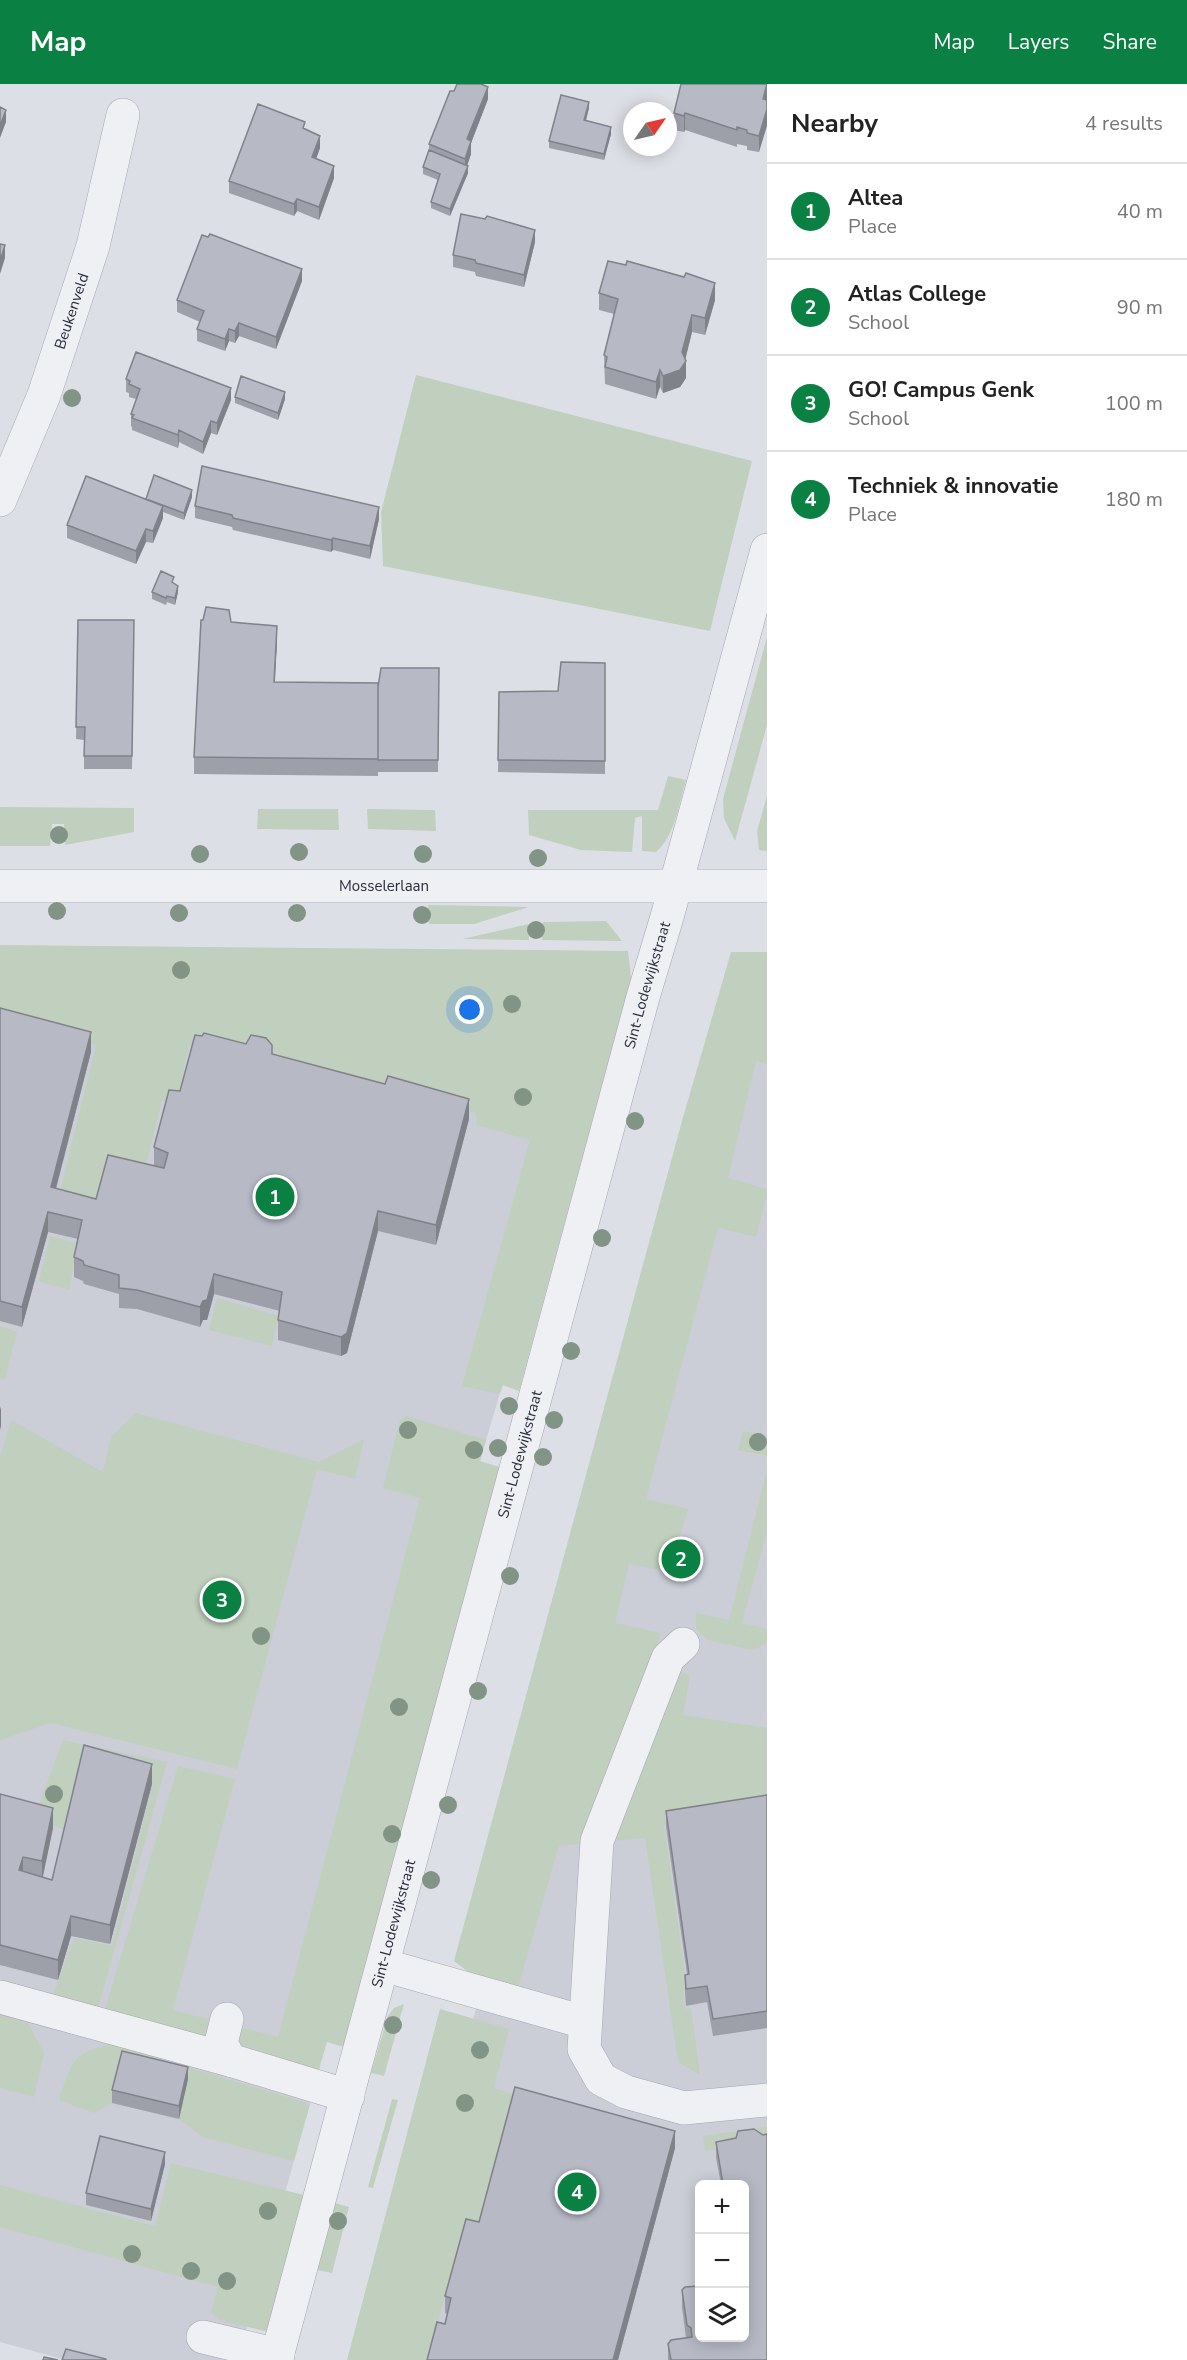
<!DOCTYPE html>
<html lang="en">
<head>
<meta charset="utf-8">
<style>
  body { margin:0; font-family:"Nunito Sans",sans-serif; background:#f2f2f2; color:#222 }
  .controls { position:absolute; right:18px; bottom:18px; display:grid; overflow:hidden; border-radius:9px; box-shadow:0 3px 15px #0003 }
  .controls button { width:54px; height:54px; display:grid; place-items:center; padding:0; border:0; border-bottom:2px solid #e0e0e0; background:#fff; color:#222; font:30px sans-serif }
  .compass { position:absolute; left:623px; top:18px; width:54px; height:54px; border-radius:50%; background:#fff; box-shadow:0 3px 15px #0003; rotate:56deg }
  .you { position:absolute; left:470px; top:926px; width:21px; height:21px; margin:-15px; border:4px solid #fff; border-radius:50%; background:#1a73e8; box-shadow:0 0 0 9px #1a73e833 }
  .badge { display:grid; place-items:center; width:39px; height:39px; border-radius:50%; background:#0b8043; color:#fff; font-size:20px; font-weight:700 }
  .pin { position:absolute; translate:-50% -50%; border:3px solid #fff; box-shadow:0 2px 6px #0006 }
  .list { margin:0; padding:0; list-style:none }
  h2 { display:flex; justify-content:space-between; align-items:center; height:78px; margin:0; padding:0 24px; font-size:26px }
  h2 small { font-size:20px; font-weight:400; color:#767676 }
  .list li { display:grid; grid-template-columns:39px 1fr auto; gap:18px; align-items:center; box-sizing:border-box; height:96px; padding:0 24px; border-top:2px solid #e0e0e0 }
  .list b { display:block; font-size:22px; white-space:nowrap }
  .list p { margin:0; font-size:20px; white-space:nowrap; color:#767676 }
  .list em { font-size:20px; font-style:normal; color:#767676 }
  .icon { flex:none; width:33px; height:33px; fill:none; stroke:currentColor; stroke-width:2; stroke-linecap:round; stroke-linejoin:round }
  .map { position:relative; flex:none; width:767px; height:2276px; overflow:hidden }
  header { display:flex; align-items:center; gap:36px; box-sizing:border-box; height:84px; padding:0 30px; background:#0b8043; color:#fff }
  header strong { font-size:28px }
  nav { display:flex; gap:33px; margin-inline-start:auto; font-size:21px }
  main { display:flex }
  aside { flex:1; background:#fff }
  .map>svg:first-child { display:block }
  .built { fill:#cbced7; fill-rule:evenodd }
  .green { fill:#c0cfbe }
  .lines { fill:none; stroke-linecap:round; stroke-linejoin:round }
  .minor-casing { stroke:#a3a6af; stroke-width:34 }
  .minor { stroke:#eff0f4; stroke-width:33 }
  .tree { fill:#829485 }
  .wall { fill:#9da0a9 }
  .shaded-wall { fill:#80828a }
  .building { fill:#b7bac5; stroke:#80828a; stroke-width:1.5 }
  .labels { text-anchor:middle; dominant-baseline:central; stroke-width:4.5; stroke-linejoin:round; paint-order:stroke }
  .street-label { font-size:15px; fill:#272c3b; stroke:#eceef4 }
</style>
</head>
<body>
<header>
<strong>Map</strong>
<nav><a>Map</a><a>Layers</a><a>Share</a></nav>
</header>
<main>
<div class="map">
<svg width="767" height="2276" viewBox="0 0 767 2276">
  <rect width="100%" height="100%" fill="#dddfe6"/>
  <path class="built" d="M 0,867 L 616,875 L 559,1107 L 480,1377 L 310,2020 L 238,2276 L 66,2276 L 0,2258 Z
    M 767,879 L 767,2276 L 380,2276 L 483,1899 ZM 700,2100 L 744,2100 L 744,2254 L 700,2254 Z"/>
  <path class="green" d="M 416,291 L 752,377 L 710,547 L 383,482 L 381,428 Z
    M 767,553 L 767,641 L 735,757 L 724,734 L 723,715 Z
    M 668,692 L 686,696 C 679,719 675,752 656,768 L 642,767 L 642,732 L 635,734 L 632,768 L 581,766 L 529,751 L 528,726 L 658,726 Z
    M 767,712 L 767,767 L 759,766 L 757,747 Z
    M 0,723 L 134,724 L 134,748 L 65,761 L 64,740 L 52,740 L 50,762 L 0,762 Z
    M 258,725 L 338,725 L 339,746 L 257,745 Z
    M 367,725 L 435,726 L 436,747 L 368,745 Z
    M 428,821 L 429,821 L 529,823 L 474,840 L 429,840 Z
    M 606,837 L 622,857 L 542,856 L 543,838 Z
    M 529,840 L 529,856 L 462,855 Z
    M 0,861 L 628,867 L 631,894 L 519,1307 L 503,1301 L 500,1310 L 462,1302 L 530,1056 L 477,1041 L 476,1029 C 382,1003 287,978 189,962 L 176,1021 L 162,1017 L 143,1093 L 92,1128 L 57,1120 L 96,961 L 0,934 Z
    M 731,868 L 767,868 L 767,980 L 756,977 L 728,1094 L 767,1105 L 767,1110 L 756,1153 L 718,1144 L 646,1415 L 688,1425 L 669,1488 L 629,1480 L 615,1539 L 660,1549 L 658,1560 L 672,1582 L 690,1593 L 683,1631 L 767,1644 L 767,1724 L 664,1741 L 687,1905 L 683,1907 L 685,1925 L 691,1924 L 700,1991 L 678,1978 L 645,1754 L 559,1762 L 518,1903 L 483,1899 L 454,1877 L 682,1037 Z
    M 50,1152 L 78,1159 L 69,1206 L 39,1197 Z
    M 217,1214 L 279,1232 L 272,1262 L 209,1246 Z
    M 0,1242 L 17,1248 L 5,1295 L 0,1294 Z
    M 136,1329 L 319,1378 L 364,1355 L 355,1395 L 317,1385 L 237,1685 L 51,1639 L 0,1656 L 0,1373 L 11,1336 L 103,1388 L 111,1353 Z
    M 407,1332 L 486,1356 L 480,1377 L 500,1383 L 344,1963 L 327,1958 L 318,1988 L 243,1971 L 232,1949 L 240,1943 L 278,1953 L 420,1414 L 383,1404 L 400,1336 Z
    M 743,1347 L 767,1352 L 767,1372 L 738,1366 Z
    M 767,1385 L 767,1448 L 742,1539 L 767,1545 L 767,1559 L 752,1566 L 708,1556 L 696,1545 L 696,1529 L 729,1536 Z
    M 63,1656 L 167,1678 L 97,1928 L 52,1915 L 74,1854 L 112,1862 L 153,1699 L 83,1679 L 67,1746 L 35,1737 L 38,1723 Z
    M 178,1682 L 235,1695 L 173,1926 L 211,1936 L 207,1949 L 193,1957 L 103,1932 Z
    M 404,1920 L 384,1992 L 371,1989 L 388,1932 L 394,1924 Z
    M 440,1925 L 509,1945 L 494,2004 L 514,2011 L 475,2150 L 462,2147 L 428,2276 L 347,2276 Z
    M 0,1931 L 28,1939 L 44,1969 L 34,2013 L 0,2004 Z
    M 112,1960 L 310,2020 L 294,2077 L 203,2053 L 179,2035 L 188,1996 L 122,1979 L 112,2019 L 94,2029 L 59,2016 C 72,1979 70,1969 112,1960 Z
    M 392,2015 L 398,2016 L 373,2104 L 368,2103 Z
    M 767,2043 L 767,2058 L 705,2067 L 703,2052 Z
    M 171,2079 L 304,2111 L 268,2248 L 219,2236 L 211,2228 L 218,2203 L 0,2143 L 0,2101 L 155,2142 Z
    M 335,2119 L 349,2123 L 332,2189 L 317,2186 Z"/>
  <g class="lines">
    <defs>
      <g id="minor">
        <path id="s1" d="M 0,416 L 44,311 L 93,162 L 123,31"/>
        <path id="s2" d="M 0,802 L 767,802"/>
        <path d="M 683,1560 L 668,1574 L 597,1757 L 584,1965 L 601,1995 L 626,2008 L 684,2024 L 767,2016"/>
        <path d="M 383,1881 L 584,1938"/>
        <path d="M 0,1913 L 230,1976"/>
        <path d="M 227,1935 L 221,1959 L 230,1976 L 348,2012"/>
        <path d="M 203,2253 L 278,2271"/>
        <path id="s3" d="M 276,2276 L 643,913 L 667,833 L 767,466"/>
      </g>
    </defs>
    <use href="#minor" class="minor-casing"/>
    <use href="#minor" class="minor"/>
  </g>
  <g class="tree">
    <circle cx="72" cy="314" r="9"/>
    <circle cx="59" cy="751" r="9"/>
    <circle cx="299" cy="768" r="9"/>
    <circle cx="200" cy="770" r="9"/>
    <circle cx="423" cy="770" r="9"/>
    <circle cx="538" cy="774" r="9"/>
    <circle cx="57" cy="827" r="9"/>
    <circle cx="179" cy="829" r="9"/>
    <circle cx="297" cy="829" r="9"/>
    <circle cx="422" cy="831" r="9"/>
    <circle cx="536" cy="846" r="9"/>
    <circle cx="181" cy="886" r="9"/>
    <circle cx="512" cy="920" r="9"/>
    <circle cx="523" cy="1013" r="9"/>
    <circle cx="635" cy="1037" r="9"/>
    <circle cx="602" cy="1154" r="9"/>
    <circle cx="571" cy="1267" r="9"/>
    <circle cx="509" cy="1322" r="9"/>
    <circle cx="554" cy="1336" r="9"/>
    <circle cx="408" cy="1346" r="9"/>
    <circle cx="758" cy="1358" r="9"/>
    <circle cx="498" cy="1364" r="9"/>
    <circle cx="474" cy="1366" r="9"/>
    <circle cx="543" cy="1373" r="9"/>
    <circle cx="510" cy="1492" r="9"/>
    <circle cx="261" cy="1552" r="9"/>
    <circle cx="478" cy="1607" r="9"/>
    <circle cx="399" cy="1623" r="9"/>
    <circle cx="54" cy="1710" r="9"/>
    <circle cx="448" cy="1721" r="9"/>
    <circle cx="392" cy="1750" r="9"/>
    <circle cx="431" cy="1796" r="9"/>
    <circle cx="393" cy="1941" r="9"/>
    <circle cx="480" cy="1966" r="9"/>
    <circle cx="465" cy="2019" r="9"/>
    <circle cx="268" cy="2127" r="9"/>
    <circle cx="338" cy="2137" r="9"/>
    <circle cx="132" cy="2170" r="9"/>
    <circle cx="191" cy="2187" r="9"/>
    <circle cx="227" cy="2197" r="9"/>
  </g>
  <path class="wall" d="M 767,0 L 759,68 L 747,66 L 747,62 L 737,60 L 737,63 L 685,46 L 684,48 L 674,46 L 674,29 Z
    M 488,15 L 471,59 L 471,70 L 467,82 L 468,89 L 450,132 L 431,124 L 431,118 L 438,96 L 423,90 L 423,83 L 429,66 L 429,60 Z
    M 589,24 L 586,37 L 611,50 L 604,76 L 549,64 L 549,57 Z
    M 305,45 L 320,64 L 316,75 L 334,94 L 319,136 L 297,127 L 294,132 L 229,109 L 229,97 Z
    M 535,158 L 524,203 L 476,192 L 475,188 L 453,183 L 453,171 Z
    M 302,197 L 276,265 L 239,252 L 235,259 L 229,257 L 225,267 L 197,257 L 197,245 L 200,238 L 177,228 L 177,216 Z
    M 599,209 L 715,216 L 705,251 L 692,248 L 685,275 L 686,294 L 680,303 L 663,309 L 660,303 L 656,315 L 605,300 L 604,271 L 614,230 L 599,226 Z
    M 126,295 L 231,316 L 217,351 L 211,349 L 203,370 L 179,358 L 178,364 L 132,346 L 132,343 L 131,342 L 131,330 L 136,315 L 129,313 L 129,309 L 126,308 Z
    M 235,313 L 285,315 L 278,336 L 235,319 Z
    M 192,413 L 184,436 L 163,428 L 163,434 L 153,459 L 146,458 L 136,480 L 67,454 L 67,441 L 146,415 Z
    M 195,422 L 379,435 L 370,475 L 333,466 L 331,468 L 233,446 L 232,443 L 195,434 Z
    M 174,499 L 178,508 L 175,521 L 167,518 L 166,521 L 152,515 L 152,508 Z
    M 78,536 L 134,536 L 132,685 L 84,685 L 84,656 L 76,655 Z
    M 231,538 L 277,558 L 274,598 L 378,599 L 439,584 L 438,688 L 378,688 L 378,616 L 378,692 L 194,690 L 194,673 Z
    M 605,579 L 605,690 L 498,688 L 499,608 L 558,607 Z
    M 0,924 L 91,968 L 56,1105 L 96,1115 L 154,1082 L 154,1063 L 180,1007 L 272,970 L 469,1035 L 436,1161 L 378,1147 L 347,1269 L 341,1272 L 278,1256 L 278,1236 L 280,1227 L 214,1210 L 207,1236 L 203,1236 L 200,1243 L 137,1225 L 119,1224 L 119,1210 L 84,1200 L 83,1197 L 74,1193 L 74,1173 L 78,1155 L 48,1148 L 22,1243 L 0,1237 Z
    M 152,1700 L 110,1860 L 71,1852 L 58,1896 L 0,1881 L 0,1710 L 53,1744 L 42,1793 L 52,1796 Z
    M 767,1711 L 767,1944 L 713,1952 L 707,1918 L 686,1922 L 685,1908 L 685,1891 L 687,1890 L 666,1743 L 666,1727 Z
    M 188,1995 L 179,2035 L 112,2019 L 112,2006 Z
    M 763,2051 L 767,2276 L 668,2276 L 668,2260 L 686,2254 L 682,2223 L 682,2206 L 744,2253 L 744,2100 L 721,2100 L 716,2074 L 716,2058 Z
    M 675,2064 L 618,2276 L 427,2276 L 445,2240 L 447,2230 L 445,2229 L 445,2212 L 479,2138 Z
    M 165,2080 L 151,2137 L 86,2121 L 86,2109 Z"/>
  <path class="shaded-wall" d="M 767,2 L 767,18 L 763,15 Z
    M 488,3 L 488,15 L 471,59 L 471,70 L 465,88 L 465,75 L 467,55 Z
    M 589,18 L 589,24 L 584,43 L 584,36 Z
    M 767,25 L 767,42 L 759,68 L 759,52 Z
    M 6,26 L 6,38 L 0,54 L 0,42 Z
    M 685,29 L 685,46 L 684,48 L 684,32 Z
    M 611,43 L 611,50 L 604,76 L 604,70 Z
    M 320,52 L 320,64 L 312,86 L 312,73 Z
    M 334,82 L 334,94 L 319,136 L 319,123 Z
    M 468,82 L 468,89 L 450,132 L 450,125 Z
    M 297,115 L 297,127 L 294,132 L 294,120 Z
    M 535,146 L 535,158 L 524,203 L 524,191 Z
    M 5,161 L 5,174 L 0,190 L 0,177 Z
    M 302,185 L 302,197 L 276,265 L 276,253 Z
    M 715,199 L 715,216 L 705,251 L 705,234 Z
    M 692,231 L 692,248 L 684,281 L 686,277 L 686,294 L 680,303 L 663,309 L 663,292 L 682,268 Z
    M 239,239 L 239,252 L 235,259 L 235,247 Z
    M 229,245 L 229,257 L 225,267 L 225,255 Z
    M 660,286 L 660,303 L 656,315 L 656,298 Z
    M 231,304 L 231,316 L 217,351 L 217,339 Z
    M 285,308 L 285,315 L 278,336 L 278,329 Z
    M 211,337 L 211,349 L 203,370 L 203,358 Z
    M 179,346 L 179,358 L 178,364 L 178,351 Z
    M 192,406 L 192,413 L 184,436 L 184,429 Z
    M 163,422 L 163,434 L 153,459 L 153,447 Z
    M 379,423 L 379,435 L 370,475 L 370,462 Z
    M 146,445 L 146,458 L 136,480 L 136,467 Z
    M 333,454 L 333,466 L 331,468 L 331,456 Z
    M 178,502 L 178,508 L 175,521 L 175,514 Z
    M 277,542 L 277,558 L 274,615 L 274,598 Z
    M 91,948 L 91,968 L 51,1123 L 51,1103 Z
    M 469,1015 L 469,1035 L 436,1161 L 436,1141 Z
    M 378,1127 L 378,1147 L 347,1269 L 341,1272 L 341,1253 Z
    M 48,1128 L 48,1148 L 22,1243 L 22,1223 Z
    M 214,1190 L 214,1210 L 207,1236 L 203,1236 L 200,1243 L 200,1223 Z
    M 1,1322 L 1,1342 L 0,1346 L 0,1326 Z
    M 152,1680 L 152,1700 L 110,1860 L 110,1841 Z
    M 53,1724 L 53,1744 L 42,1797 L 42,1777 Z
    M 23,1773 L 23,1793 L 19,1786 Z
    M 71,1832 L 71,1852 L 58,1896 L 58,1876 Z
    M 188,1983 L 188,1995 L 179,2035 L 179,2022 Z
    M 675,2047 L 675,2064 L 618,2276 L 613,2276 Z
    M 165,2068 L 165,2080 L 151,2137 L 151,2125 Z"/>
  <path class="building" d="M 457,0 L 481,0 L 488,3 L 467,55 L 471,57 L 465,75 L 429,60 L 450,7 L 454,7 Z
    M 681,0 L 767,0 L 763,15 L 767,16 L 767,25 L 759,52 L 747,49 L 747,46 L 737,43 L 737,46 L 685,29 L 684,32 L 674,29 Z
    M 561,11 L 589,18 L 584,36 L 611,43 L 604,70 L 549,57 Z
    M 258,20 L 305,38 L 303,44 L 320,52 L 312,73 L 334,82 L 319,123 L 297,115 L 294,120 L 229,97 Z
    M 0,23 L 6,26 L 0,42 Z
    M 429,66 L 468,82 L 450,125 L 431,118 L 440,90 L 423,83 Z
    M 461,130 L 485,135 L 487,132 L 535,146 L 524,191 L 476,179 L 475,176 L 453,171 Z
    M 210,150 L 302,185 L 276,253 L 239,239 L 235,247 L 229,245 L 225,255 L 197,245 L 204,227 L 177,216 L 202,151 L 208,153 Z
    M 0,160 L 5,161 L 0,177 Z
    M 608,177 L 626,181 L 627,177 L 684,193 L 686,189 L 715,199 L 705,234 L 692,231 L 682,268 L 686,277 L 680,286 L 663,292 L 660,286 L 656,298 L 605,283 L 607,273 L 604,271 L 618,215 L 599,209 Z
    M 136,268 L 231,304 L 217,339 L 211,337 L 203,358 L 179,346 L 178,351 L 132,334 L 134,331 L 131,330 L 140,305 L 129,300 L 130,297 L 126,295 Z
    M 241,292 L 285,308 L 278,329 L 235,313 Z
    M 202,382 L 379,423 L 370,462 L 333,454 L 331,456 L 233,434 L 232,431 L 195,422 Z
    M 154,391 L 192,406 L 184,429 L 146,415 Z
    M 86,392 L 163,422 L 153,447 L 146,445 L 136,467 L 67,441 Z
    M 161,487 L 174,493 L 172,498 L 178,502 L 175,514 L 167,512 L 166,514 L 152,508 Z
    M 206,523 L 229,526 L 231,538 L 277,542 L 274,598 L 378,599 L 378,675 L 194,673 L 201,536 L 203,536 Z
    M 78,536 L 134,536 L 132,672 L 84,672 L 85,643 L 76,643 Z
    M 561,578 L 605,579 L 605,677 L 498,676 L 499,608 L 558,607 Z
    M 381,584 L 439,584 L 438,676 L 378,676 L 378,603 Z
    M 0,924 L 91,948 L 51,1103 L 96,1115 L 108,1071 L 164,1084 L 168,1069 L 154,1063 L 169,1006 L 180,1007 L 195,951 L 202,952 L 204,949 L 246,960 L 251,951 L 266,954 L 272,961 L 272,970 L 385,1000 L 388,992 L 469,1015 L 436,1141 L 378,1127 L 347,1249 L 341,1253 L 278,1236 L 282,1208 L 214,1190 L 207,1216 L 203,1217 L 200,1223 L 137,1206 L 119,1204 L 119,1191 L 84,1181 L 83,1177 L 74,1173 L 82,1136 L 48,1128 L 22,1223 L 0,1217 Z
    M 84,1661 L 152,1680 L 110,1841 L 71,1832 L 58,1876 L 0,1861 L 0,1710 L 53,1724 L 42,1777 L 23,1773 L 19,1786 L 52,1796 Z
    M 767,1711 L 767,1927 L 713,1935 L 707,1902 L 686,1905 L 685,1891 L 689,1890 L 666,1727 Z
    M 122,1967 L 188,1983 L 179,2022 L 112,2006 Z
    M 515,2003 L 675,2047 L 613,2276 L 427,2276 L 437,2238 L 445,2240 L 451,2214 L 445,2212 L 466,2135 L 479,2138 Z
    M 754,2045 L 763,2051 L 767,2050 L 767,2276 L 671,2276 L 668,2260 L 671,2256 L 692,2253 L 691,2244 L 687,2241 L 682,2206 L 685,2203 L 699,2202 L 699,2253 L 744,2253 L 744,2100 L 723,2100 L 716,2058 L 736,2054 L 738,2047 Z
    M 100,2052 L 165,2068 L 151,2125 L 86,2109 Z
    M 66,2265 L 106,2275 L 106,2276 L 62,2276 Z
    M 44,2273 L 58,2276 L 43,2276 Z"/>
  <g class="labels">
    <g class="street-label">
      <text stroke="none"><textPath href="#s1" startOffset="202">Beukenveld</textPath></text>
      <text stroke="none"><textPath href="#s2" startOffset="384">Mosselerlaan</textPath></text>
      <text stroke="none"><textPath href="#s3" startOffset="1424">Sint-Lodewijkstraat</textPath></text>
      <text stroke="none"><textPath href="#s3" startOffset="938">Sint-Lodewijkstraat</textPath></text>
      <text stroke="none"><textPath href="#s3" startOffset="452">Sint-Lodewijkstraat</textPath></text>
    </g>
  </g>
</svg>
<div class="controls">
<button>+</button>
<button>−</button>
<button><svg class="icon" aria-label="layers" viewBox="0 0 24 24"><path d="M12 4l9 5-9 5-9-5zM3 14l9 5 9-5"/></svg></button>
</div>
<svg class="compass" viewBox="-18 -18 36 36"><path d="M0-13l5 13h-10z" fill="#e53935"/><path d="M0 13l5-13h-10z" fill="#767676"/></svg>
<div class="you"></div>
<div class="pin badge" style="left:275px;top:1113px">1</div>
<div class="pin badge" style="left:681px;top:1475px">2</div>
<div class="pin badge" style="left:222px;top:1516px">3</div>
<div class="pin badge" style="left:577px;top:2108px">4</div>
</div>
<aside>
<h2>Nearby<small>4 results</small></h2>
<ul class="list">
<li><span class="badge">1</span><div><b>Altea</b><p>Place</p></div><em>40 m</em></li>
<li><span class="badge">2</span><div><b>Atlas College</b><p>School</p></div><em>90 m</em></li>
<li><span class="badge">3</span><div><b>GO! Campus Genk</b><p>School</p></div><em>100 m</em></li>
<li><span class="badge">4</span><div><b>Techniek &amp; innovatie</b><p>Place</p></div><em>180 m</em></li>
</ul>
</aside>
</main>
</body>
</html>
